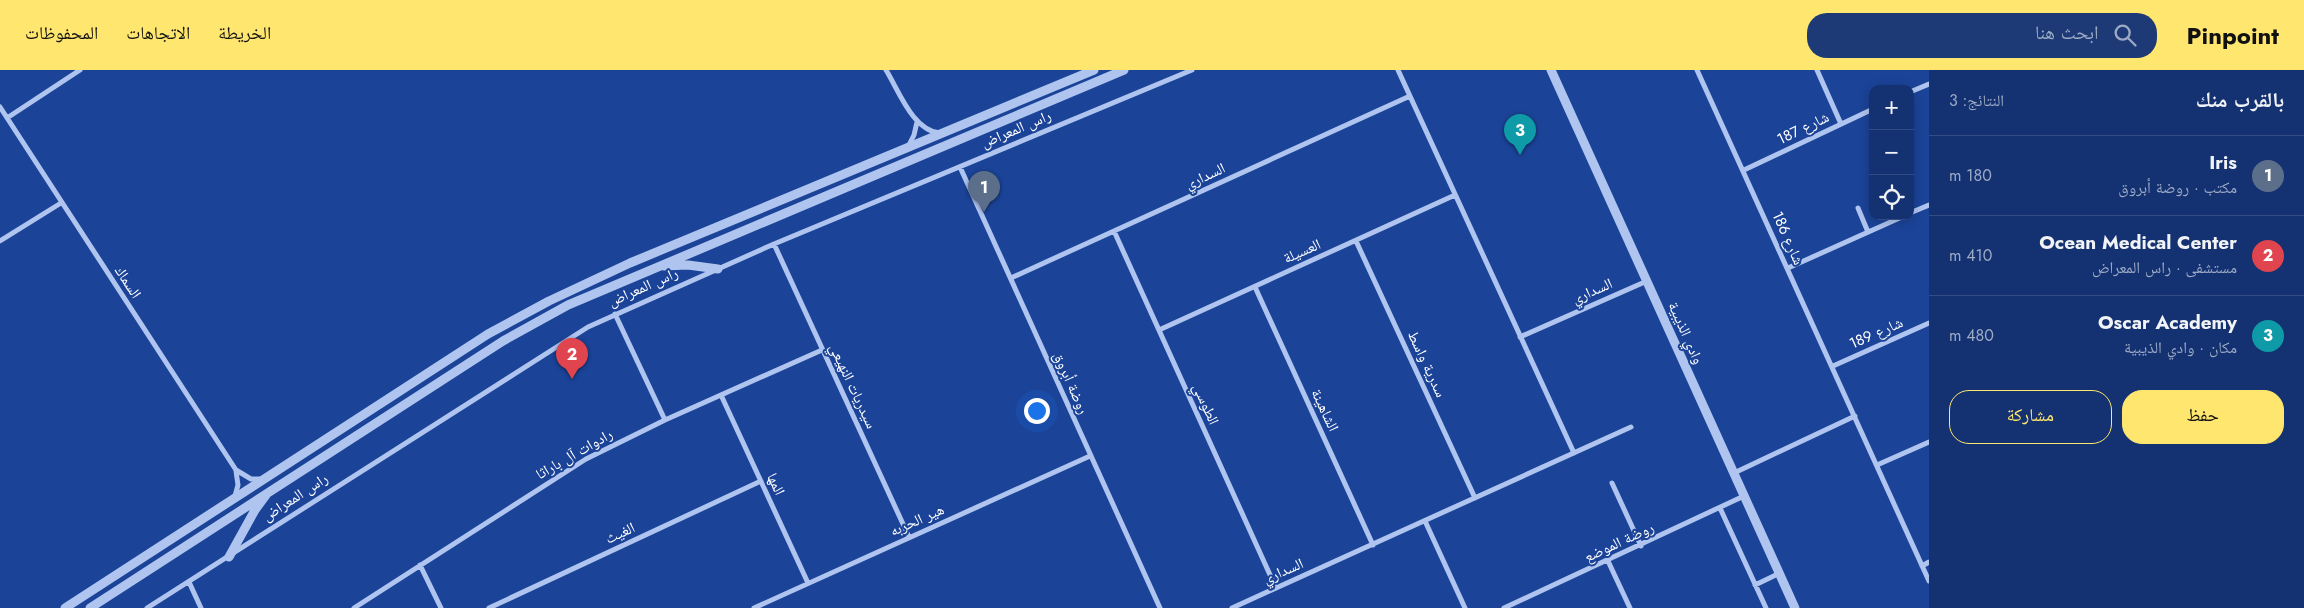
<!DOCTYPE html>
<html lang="ar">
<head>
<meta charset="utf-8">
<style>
  body { margin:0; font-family:Jost,"Noto Naskh Arabic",sans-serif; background:#1d3a77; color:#f1f3f6; direction:rtl }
  .controls { position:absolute; right:15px; top:15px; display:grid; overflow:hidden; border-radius:10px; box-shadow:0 2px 12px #0003 }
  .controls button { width:45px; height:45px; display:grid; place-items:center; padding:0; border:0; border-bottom:1px solid #334d84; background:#143272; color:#f1f3f6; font:25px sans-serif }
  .you { position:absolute; left:1036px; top:340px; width:18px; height:18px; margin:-12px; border:4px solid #fff; border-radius:50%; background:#1a73e8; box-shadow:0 0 0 8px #1a73e833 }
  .badge { display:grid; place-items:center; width:32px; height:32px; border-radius:50%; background:#ffe66f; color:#fff; font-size:16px; font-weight:700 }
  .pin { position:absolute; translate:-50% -41px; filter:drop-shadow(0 1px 2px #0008) }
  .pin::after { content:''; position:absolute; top:26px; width:18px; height:15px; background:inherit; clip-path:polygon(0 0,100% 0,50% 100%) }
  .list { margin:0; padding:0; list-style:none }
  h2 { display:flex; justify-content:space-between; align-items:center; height:65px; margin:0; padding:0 20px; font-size:21px }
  h2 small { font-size:16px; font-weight:400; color:#9daac4 }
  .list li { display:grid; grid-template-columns:32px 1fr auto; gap:15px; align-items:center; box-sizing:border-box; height:80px; padding:0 20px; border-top:1px solid #334d84 }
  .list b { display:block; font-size:19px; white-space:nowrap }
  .list p { margin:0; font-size:16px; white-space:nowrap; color:#9daac4 }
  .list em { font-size:16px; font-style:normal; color:#9daac4 }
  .actions { display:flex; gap:10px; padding:15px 20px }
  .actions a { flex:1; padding:11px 0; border:1px solid #ffe66f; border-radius:20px; text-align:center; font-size:18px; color:#ffe66f }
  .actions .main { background:#ffe66f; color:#111 }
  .icon { flex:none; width:28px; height:28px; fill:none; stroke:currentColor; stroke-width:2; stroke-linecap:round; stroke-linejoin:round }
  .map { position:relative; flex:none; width:1929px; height:538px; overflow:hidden; direction:ltr }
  header { display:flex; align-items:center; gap:30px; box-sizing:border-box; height:70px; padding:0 25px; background:#ffe66f; color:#111 }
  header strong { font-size:24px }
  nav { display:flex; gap:28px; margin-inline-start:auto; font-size:18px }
  .search { width:350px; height:45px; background:#1d3a77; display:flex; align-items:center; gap:12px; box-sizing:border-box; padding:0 18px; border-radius:20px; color:#9daac4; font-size:19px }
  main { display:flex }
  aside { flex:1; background:#143272 }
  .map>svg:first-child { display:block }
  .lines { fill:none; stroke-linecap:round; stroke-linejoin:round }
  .minor { stroke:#afc5f0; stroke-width:5 }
  .tertiary { stroke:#afc5f0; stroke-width:9 }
  .labels { text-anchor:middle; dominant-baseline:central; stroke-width:4; stroke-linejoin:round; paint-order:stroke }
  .street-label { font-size:15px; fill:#fff; stroke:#1b4398 }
</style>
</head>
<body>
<header>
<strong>Pinpoint</strong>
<div class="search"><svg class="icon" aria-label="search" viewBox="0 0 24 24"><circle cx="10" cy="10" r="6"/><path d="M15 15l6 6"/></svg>ابحث هنا</div>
<nav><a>الخريطة</a><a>الاتجاهات</a><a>المحفوظات</a></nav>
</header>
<main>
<aside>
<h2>بالقرب منك<small>النتائج: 3</small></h2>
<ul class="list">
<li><span class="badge" style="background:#5c6f8a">1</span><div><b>Iris</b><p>مكتب · روضة أبروق</p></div><em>180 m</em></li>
<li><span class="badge" style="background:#e0444e">2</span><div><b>Ocean Medical Center</b><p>مستشفى · راس المعراض</p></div><em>410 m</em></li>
<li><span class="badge" style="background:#0f9aa8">3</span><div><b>Oscar Academy</b><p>مكان · وادي الذيبية</p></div><em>480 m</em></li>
</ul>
<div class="actions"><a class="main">حفظ</a><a>مشاركة</a></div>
</aside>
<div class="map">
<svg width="1929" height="538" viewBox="0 0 1929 538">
  <rect width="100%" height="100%" fill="#1b4398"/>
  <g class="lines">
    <path class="minor" d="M 886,0 C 899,21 913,61 940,63
      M 1398,0 L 1574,383
      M 1697,0 L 1929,511
      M 1817,0 L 1841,54
      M 1910,22 L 1929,14
      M 0,37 L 236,400 L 251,409 L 263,409
      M 7,48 L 80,0
      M 909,75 L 914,65 L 917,52
      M 960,97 L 1160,538
      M 1744,100 L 1873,39
      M 1858,138 L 1868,162
      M 1910,143 L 1929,135
      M 1114,161 L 1276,518
      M 0,171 L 61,133
      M 1356,171 L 1475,428
      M 774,174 L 909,467
      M 1788,198 L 1904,146
      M 1011,208 L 1410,26
      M 1255,217 L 1373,475
      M 615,244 L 665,350
      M 1159,260 L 1455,125
      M 1520,267 L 1647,211
      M 1833,296 L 1929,253
      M 721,325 L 808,513
      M 1877,395 L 1929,372
      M 1734,403 L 1855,346
      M 1612,413 L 1641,476
      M 235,426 L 238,415 L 236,401
      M 1720,438 L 1766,538
      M 1425,451 L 1465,538
      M 1608,491 L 1630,538
      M 420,495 L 441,538
      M 1922,496 L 1929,492
      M 189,512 L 201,538
      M 1755,515 L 1780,503
      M 147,538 L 588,257 L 774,174 L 1192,0
      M 354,538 L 586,389 L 665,350 L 822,280
      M 489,538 L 761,411
      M 754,538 L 1090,386
      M 1232,538 L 1631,357
      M 1504,538 L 1744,426"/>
    <path class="tertiary" d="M 1551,0 L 1795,538
      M 664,196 L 688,195 L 718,199
      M 229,487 L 255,440 L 266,425
      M 65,538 L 488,264 L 549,231 L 630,193 L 1094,0
      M 90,538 L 503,271 L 568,235 L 1124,0"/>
  </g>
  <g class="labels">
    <g class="street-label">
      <text transform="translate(1803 58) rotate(-26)">شارع 187</text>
      <text transform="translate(1016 59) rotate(-23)">راس المعراض</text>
      <text transform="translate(1205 106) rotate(-25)">السداري</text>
      <text transform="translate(1788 168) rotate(66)">شارع 186</text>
      <text transform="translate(1302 181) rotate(-24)">العسيلة</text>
      <text transform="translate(128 212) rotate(57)">السماك</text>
      <text transform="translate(643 217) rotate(-24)">راس المعراض</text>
      <text transform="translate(1592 221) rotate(-24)">السداري</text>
      <text transform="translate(1686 263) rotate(66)">وادي الذيبية</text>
      <text transform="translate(1876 263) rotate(-24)">شارع 189</text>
      <text transform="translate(1427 294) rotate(65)">سدرية واسط</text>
      <text transform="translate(1071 313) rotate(66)">روضة أبروق</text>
      <text transform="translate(853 316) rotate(65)">سيدريات النهيعي</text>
      <text transform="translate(1206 334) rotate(66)">الطوسي</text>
      <text transform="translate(1325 340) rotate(65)">الشاهينة</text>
      <text transform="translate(574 384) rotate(-30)">رادوات آل باراثا</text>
      <text transform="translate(776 414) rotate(65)">المها</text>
      <text transform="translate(295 427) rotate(-33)">راس المعراض</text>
      <text transform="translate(917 450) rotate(-24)">هير الحربه</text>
      <text transform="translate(620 463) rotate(-25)">الغيث</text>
      <text transform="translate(1619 472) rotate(-25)">روضة الموضع</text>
      <text transform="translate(1283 501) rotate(-24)">السداري</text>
    </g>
  </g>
</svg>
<div class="controls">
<button>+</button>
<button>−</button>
<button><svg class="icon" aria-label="locate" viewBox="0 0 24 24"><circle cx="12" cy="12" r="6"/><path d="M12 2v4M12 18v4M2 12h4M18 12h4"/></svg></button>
</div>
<div class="you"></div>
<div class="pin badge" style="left:984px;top:142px;background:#5c6f8a">1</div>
<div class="pin badge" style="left:572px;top:309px;background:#e0444e">2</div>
<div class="pin badge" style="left:1520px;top:85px;background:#0f9aa8">3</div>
</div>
</main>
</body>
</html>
